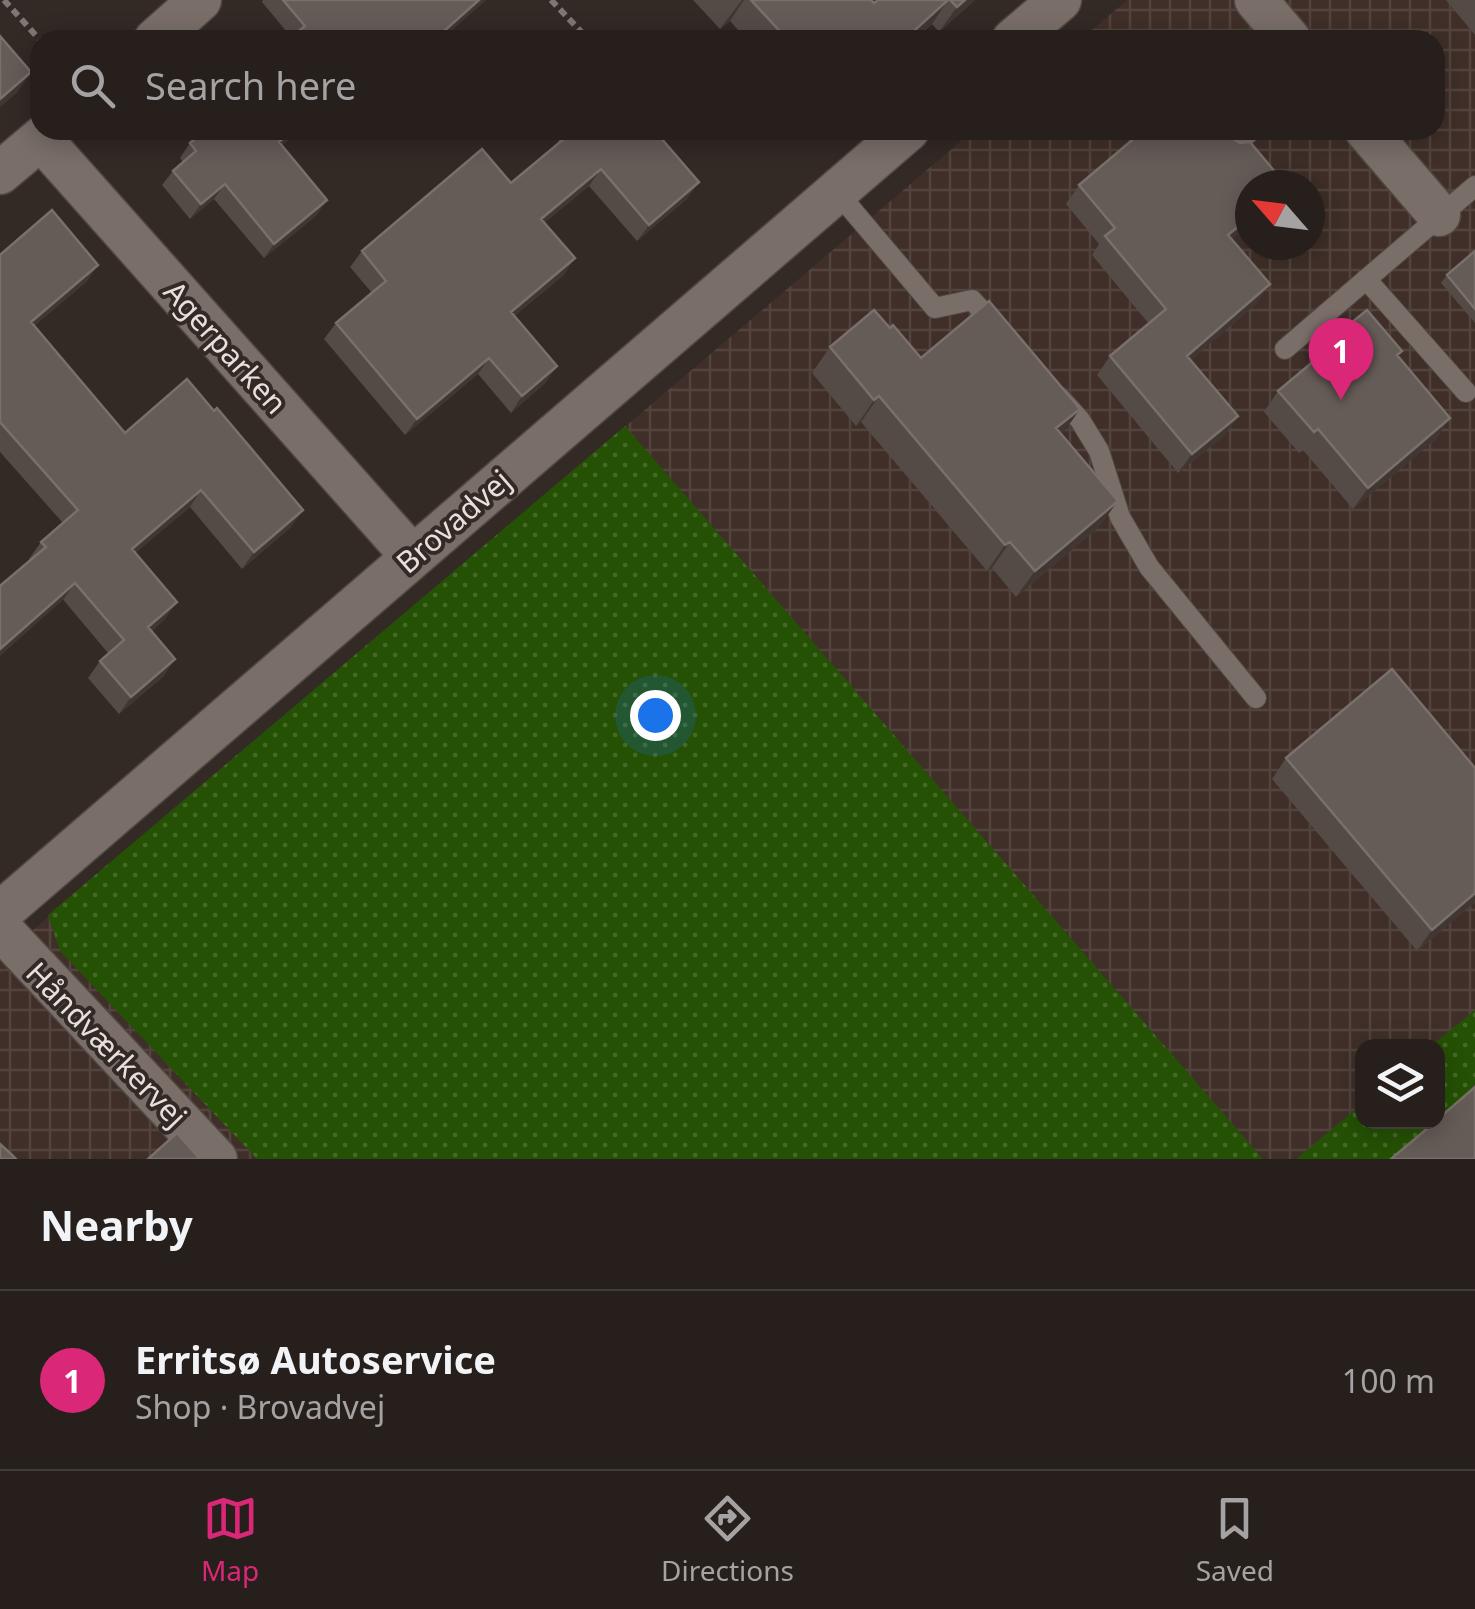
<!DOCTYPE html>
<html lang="en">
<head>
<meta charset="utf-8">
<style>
  body { margin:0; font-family:"Noto Sans",sans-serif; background:#2e2725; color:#f1f3f6 }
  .controls { position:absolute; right:30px; bottom:30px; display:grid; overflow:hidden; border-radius:20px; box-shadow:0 5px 25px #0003 }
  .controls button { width:90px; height:90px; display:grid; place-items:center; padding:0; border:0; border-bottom:2px solid #423d3b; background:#261f1c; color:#f1f3f6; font:50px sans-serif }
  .compass { position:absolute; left:1235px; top:170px; width:90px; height:90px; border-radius:50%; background:#261f1c; box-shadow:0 5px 25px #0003; rotate:298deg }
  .you { position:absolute; left:655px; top:715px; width:35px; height:35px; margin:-25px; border:8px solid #fff; border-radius:50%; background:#1a73e8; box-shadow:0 0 0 15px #1a73e833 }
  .badge { display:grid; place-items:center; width:65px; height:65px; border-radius:50%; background:#db2777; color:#fff; font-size:32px; font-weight:700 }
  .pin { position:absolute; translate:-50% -82px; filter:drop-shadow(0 2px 5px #0008) }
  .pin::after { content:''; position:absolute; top:52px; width:35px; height:30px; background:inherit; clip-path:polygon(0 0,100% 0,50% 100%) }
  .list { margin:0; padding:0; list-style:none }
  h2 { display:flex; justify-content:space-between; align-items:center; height:130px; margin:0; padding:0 40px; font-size:42px }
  h2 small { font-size:32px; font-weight:400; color:#a4a2a3 }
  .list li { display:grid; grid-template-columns:65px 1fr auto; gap:30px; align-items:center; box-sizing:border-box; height:180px; padding:0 40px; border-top:2px solid #423d3b }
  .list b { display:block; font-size:38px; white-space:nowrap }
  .list p { margin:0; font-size:32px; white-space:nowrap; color:#a4a2a3 }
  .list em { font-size:32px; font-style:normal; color:#a4a2a3 }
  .icon { flex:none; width:55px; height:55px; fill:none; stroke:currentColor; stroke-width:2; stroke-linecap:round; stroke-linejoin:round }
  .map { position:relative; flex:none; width:1475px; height:1159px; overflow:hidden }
  .search { position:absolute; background:#261f1c; box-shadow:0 5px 25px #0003; left:30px; right:30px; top:30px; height:110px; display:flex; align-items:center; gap:25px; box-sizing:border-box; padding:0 35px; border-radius:30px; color:#a4a2a3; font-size:38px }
  .sheet { height:310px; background:#261f1c }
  nav { display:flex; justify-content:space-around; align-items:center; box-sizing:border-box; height:140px; border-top:2px solid #423d3b; background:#261f1c; font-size:28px; color:#a4a2a3 }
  nav a { display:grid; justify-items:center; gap:5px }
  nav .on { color:#db2777 }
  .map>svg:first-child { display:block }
  .industrial { fill:url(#industrial-grid); fill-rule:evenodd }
  .grass { fill:url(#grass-dots) }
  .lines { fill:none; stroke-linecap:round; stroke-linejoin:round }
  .service-casing { stroke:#4f4844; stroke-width:22 }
  .minor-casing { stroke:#4f4844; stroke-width:45 }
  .path { stroke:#807774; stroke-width:6; stroke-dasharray:8 5; stroke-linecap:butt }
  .service { stroke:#796e68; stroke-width:20 }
  .minor { stroke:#796e68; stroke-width:42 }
  .wall { fill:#554b46 }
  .shaded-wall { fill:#413732 }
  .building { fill:#655b57; stroke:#79706c; stroke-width:2.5 }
  .labels { text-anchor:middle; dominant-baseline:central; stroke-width:8; stroke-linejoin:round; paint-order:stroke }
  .street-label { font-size:30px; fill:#e7e0dd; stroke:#332925 }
</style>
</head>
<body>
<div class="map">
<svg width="1475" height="1159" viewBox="0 0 1475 1159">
  <defs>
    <pattern id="industrial-grid" width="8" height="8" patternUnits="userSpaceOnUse" patternTransform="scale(2.5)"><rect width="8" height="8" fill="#3f2f28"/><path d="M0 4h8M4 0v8" fill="none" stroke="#52433c"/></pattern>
    <pattern id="grass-dots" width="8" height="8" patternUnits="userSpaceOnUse" patternTransform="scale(2.5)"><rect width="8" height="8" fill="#255104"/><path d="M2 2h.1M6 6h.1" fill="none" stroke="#456a28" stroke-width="1.8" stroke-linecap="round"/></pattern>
  </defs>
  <rect width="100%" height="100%" fill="#332925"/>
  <path class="industrial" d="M 1127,0 L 1475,0 L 1475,1159 L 0,1159 L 0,958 L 974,130 L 1435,130 L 1435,40 L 1080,40 ZM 1250,185 L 1310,185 L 1310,245 L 1250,245 ZM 1362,1046 L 1438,1046 L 1438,1122 L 1362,1122 Z"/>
  <path class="grass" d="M 625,426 L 1263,1159 L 257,1159 L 60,951 L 48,915 Z
    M 1475,1010 L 1475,1098 L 1406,1159 L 1296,1159 L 1362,1104 L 1362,1122 L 1438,1122 L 1438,1046 L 1431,1046 Z"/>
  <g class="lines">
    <defs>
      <path id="service" d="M 1230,149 L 1252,130
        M 837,192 L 935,308 L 972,300 L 997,327
        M 1366,279 L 1466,392
        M 1285,349 L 1475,186
        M 1059,397 L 1080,420 L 1099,451 L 1120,517 L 1149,567 L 1256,698"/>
      <path id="minor" d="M 1256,0 L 1290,40
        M 155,40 L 200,0
        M 1013,40 L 1060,0
        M 1366,130 L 1439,215
        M 41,139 L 412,556
        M 0,173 L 51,130
        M 0,913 L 908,130
        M 0,928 L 216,1159"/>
    </defs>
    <use href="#service" class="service-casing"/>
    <use href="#minor" class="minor-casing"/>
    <path class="path" d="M 4,0 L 40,40
      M 551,0 L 589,40"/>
    <use href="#service" class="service"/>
    <use href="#minor" class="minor"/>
  </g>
  <path class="wall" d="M 263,0 L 486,0 L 440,40 L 291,37 L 262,2 Z
    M 693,0 L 871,0 L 874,3 L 878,0 L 975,0 L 939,32 L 932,24 L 914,40 L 747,40 L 730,21 L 720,29 Z
    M 1446,0 L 1475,0 L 1475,35 Z
    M 206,130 L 300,130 L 282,145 L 317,215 L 264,258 L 214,199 L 190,219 L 162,185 L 173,171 L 183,162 L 180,158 L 190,143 Z
    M 565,130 L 654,130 L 687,199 L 637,241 L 589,186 L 544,223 L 564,275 L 514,316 L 557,366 L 545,383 L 511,413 L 478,374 L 405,435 L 324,339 L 336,323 L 372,293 L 350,267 L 362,251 L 511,183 L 556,145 Z
    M 1079,185 L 1232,239 L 1257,303 L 1191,360 L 1238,416 L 1225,435 L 1178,473 L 1097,375 L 1110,356 L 1149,324 L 1092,255 L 1099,244 L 1066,204 Z
    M 1475,251 L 1475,323 L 1441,283 L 1447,275 Z
    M 0,255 L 98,265 L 86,282 L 34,326 L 125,433 L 291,527 L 242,569 L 190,507 L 135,553 L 165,619 L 152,631 L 164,676 L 119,714 L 88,678 L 100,661 L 108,653 L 29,559 L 41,542 L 63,523 L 0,452 Z
    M 890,328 L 921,358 L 1062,434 L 1099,527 L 1016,597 L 992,568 L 987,571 L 861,422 L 856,426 L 812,373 L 830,347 Z
    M 1335,336 L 1402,351 L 1398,356 L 1450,418 L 1436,439 L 1353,509 L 1303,450 L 1299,453 L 1264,412 L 1278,391 L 1323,353 Z
    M 1286,758 L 1475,768 L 1475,902 L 1417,951 L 1272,779 Z"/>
  <path class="shaded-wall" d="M 479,0 L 486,0 L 440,40 L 434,40 Z
    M 742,0 L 744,0 L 730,21 L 720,29 Z
    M 948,0 L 932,24 L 914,40 L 904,40 Z
    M 965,0 L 975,0 L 939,32 L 957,7 Z
    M 31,72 L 17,93 L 0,107 L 0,99 Z
    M 293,130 L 300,130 L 268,157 L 279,142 Z
    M 601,169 L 589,186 L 529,235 L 541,219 Z
    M 699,182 L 687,199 L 637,241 L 649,225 Z
    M 225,184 L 214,199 L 190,219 L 201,204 Z
    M 327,200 L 317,215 L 264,258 L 274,244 Z
    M 1250,217 L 1250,224 L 1215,254 L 1228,235 Z
    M 575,258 L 564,275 L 500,328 L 511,312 Z
    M 98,265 L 86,282 L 19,339 L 31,322 Z
    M 1270,284 L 1257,303 L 1174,375 L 1187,356 Z
    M 489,358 L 478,374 L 405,435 L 417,419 Z
    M 557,366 L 545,383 L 511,413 L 522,396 Z
    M 879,396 L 861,422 L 856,426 L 874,400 Z
    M 1080,409 L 1062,435 L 1056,428 Z
    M 1238,416 L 1225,435 L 1178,473 L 1192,454 Z
    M 1450,418 L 1436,439 L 1353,509 L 1368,488 Z
    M 201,490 L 190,507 L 120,566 L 132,549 Z
    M 1118,501 L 1099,527 L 1016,597 L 1035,571 Z
    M 303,510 L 291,527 L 242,569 L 254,552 Z
    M 1010,542 L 992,568 L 987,571 L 1005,545 Z
    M 75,583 L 63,600 L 0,656 L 0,649 Z
    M 177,602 L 165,619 L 137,644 L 148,627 Z
    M 175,659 L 164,676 L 119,714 L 131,697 Z
    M 1475,893 L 1475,902 L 1417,951 L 1432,930 Z"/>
  <path class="building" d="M 283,0 L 479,0 L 434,40 L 288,40 L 305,26 Z
    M 751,0 L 871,0 L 874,3 L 878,0 L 948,0 L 904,40 L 788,40 Z
    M 950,0 L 965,0 L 957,7 Z
    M 598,32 L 604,40 L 589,40 Z
    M 0,36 L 31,72 L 0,99 Z
    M 206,130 L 293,130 L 279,142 L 327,200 L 274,244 L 225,184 L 201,204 L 173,171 L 196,151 L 190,143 Z
    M 568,130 L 654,130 L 699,182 L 649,225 L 601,169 L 541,219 L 575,258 L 511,312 L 557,366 L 522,396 L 489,358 L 417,419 L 336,323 L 386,281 L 362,251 L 482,149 L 511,183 L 571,133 Z
    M 1144,130 L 1230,130 L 1232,138 L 1240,143 L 1250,142 L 1286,185 L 1250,185 L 1250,217 L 1228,235 L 1270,284 L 1187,356 L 1238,416 L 1192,454 L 1110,356 L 1166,309 L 1105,236 L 1115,228 L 1079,185 Z
    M 52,210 L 98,265 L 31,322 L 125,433 L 187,379 L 214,411 L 217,408 L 303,510 L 254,552 L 201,490 L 132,549 L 177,602 L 148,627 L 175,659 L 131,697 L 100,661 L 124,640 L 75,583 L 0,649 L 0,586 L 46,547 L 41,542 L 78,510 L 0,422 L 0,255 Z
    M 1475,251 L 1475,309 L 1447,275 Z
    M 989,301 L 1080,409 L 1056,428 L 1118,501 L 1035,571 L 1010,542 L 1005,545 L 879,396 L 874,400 L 830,347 L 874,310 L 890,328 L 893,325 L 921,358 Z
    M 1367,310 L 1402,351 L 1397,355 L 1450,418 L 1368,488 L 1318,429 L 1314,432 L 1278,391 L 1339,340 L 1335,336 Z
    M 1392,669 L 1475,768 L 1475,893 L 1432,930 L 1286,758 Z
    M 1475,1087 L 1475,1159 L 1391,1159 L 1435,1122 L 1438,1122 L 1438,1119 Z
    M 177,1133 L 200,1159 L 148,1159 Z
    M 0,1144 L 11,1154 L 16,1159 L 0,1159 Z"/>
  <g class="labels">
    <g class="street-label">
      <text transform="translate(226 347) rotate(48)">Agerparken</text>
      <text transform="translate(453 521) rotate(-41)">Brovadvej</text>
      <text transform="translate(107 1044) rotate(46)">Håndværkervej</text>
    </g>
  </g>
</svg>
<div class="controls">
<button><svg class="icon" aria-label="layers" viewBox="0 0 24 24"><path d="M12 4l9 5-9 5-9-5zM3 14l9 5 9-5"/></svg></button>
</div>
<svg class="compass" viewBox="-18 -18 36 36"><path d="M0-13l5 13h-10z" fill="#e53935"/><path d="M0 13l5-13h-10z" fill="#a4a2a3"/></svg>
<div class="you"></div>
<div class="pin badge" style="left:1341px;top:400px">1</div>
<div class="search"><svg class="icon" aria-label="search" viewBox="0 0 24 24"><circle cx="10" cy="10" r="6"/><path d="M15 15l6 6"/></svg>Search here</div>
</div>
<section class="sheet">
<h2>Nearby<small></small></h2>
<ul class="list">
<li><span class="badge">1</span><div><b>Erritsø Autoservice</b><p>Shop · Brovadvej</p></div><em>100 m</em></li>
</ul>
</section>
<nav>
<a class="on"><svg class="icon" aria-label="map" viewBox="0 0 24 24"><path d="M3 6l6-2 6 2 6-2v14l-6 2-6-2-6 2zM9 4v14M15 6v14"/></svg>Map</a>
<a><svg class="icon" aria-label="directions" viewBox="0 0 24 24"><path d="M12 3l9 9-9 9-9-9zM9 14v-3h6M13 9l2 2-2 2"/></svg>Directions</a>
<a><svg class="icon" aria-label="saved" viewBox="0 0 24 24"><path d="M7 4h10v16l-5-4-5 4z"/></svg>Saved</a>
</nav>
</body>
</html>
